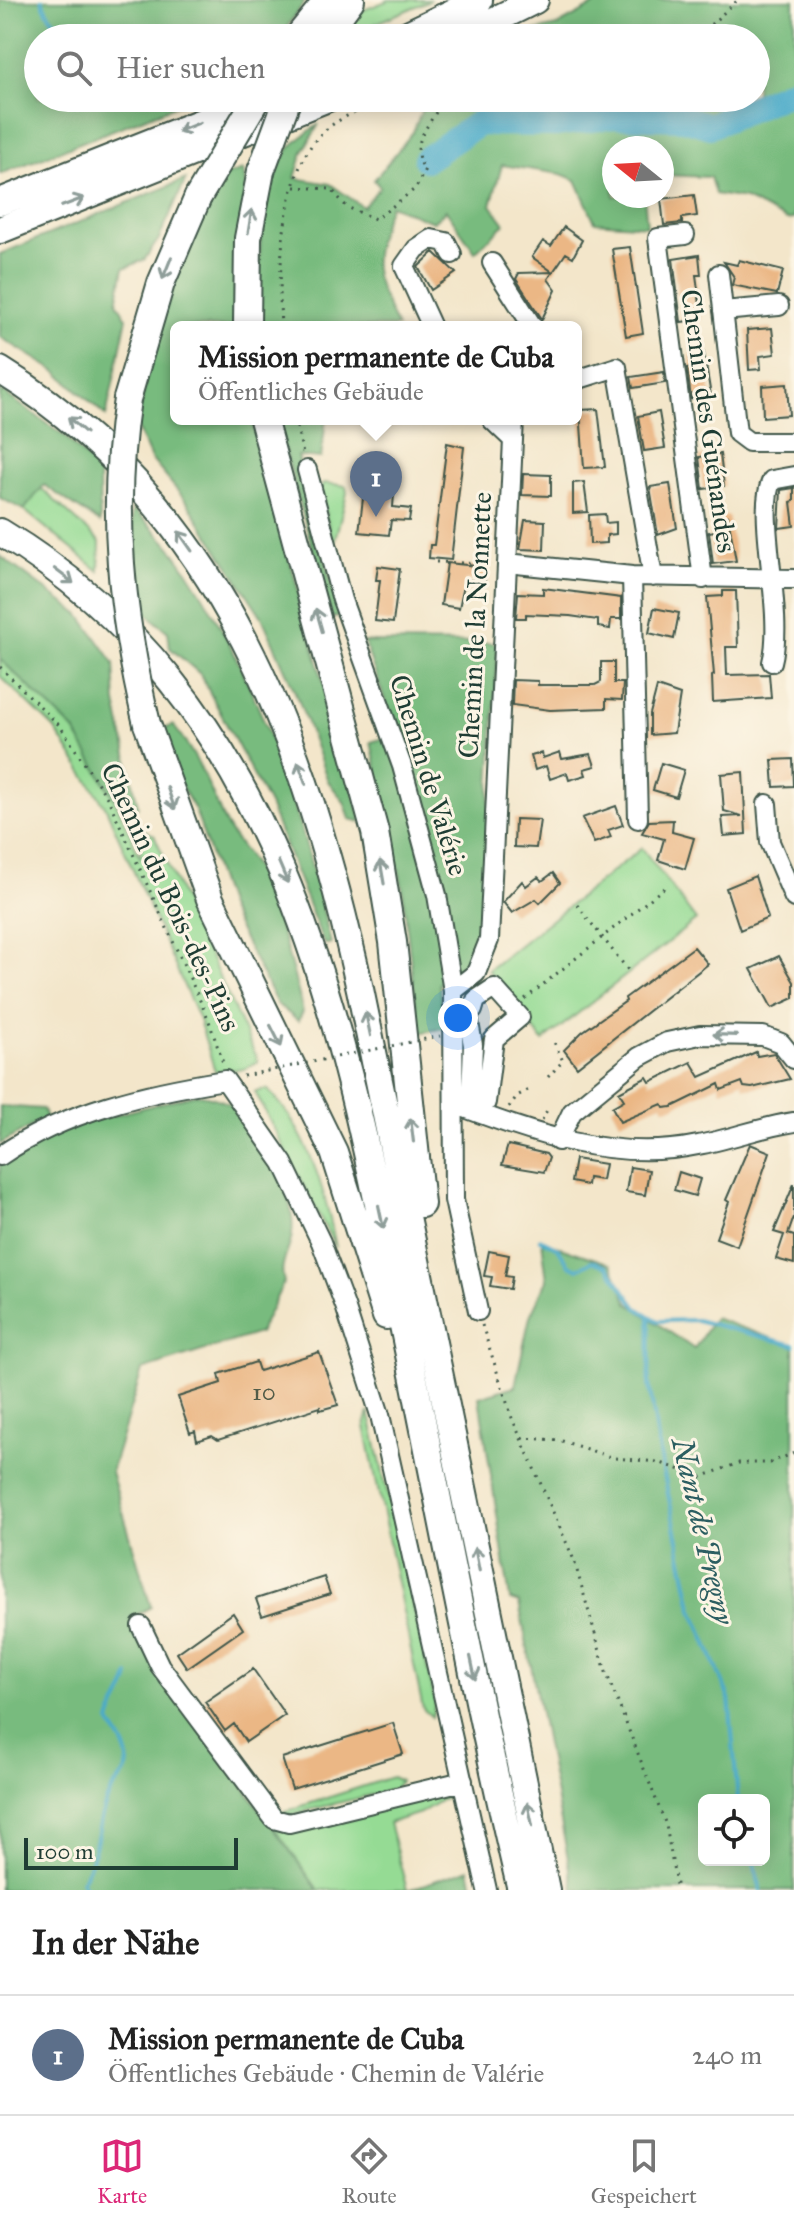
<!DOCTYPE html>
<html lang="de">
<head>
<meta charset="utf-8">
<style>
  body { margin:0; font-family:"IM FELL Great Primer",serif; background:#f6f6f6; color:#222 }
  .controls { position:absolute; right:24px; bottom:24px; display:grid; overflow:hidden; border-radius:12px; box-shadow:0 4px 20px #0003 }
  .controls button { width:72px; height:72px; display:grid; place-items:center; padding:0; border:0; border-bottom:2px solid #e0e0e0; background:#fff; color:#222; font:40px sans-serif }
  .compass { position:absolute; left:602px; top:136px; width:72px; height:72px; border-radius:50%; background:#fff; box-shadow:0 4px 20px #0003; rotate:288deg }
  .scale { position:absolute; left:24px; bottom:20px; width:214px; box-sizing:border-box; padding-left:8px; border:4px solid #1f3d34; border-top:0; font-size:22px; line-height:28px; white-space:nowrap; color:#1f3d34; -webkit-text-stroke:6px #fcf5e5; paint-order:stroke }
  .you { position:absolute; left:458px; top:1018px; width:28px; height:28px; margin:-20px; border:6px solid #fff; border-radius:50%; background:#1a73e8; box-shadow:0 0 0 12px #1a73e833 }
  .badge { display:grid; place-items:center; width:52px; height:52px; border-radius:50%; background:#db2777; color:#fff; font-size:26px; font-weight:700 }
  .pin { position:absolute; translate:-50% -66px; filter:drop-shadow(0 2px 4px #0008) }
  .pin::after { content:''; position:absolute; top:42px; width:28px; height:24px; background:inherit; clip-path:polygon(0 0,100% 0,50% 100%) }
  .popup { position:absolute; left:170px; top:321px; width:412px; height:104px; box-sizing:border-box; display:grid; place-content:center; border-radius:12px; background:#fff; filter:drop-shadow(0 2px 6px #0005); font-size:26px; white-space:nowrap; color:#767676 }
  .popup b { font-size:30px; color:#222 }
  .popup::after { content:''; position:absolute; left:50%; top:100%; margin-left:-16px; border:16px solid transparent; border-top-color:#fff }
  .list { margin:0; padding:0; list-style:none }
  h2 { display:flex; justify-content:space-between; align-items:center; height:104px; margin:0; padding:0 32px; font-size:34px }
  h2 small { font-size:26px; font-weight:400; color:#767676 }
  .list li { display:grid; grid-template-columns:52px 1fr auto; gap:24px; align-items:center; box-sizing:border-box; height:120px; padding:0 32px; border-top:2px solid #e0e0e0 }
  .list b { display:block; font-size:30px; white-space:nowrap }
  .list p { margin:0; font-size:26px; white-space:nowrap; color:#767676 }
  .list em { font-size:26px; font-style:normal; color:#767676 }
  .icon { flex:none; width:44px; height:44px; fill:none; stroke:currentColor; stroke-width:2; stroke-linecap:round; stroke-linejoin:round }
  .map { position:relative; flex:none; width:794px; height:1890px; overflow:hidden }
  .search { position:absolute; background:#fff; box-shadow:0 4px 20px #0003; left:24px; right:24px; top:24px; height:88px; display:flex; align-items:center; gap:20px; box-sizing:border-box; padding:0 28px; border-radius:44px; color:#767676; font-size:30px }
  .sheet { height:224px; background:#fff }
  nav { display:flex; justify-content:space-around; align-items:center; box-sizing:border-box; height:112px; border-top:2px solid #e0e0e0; background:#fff; font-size:22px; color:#767676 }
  nav a { display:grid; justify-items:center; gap:4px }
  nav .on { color:#db2777 }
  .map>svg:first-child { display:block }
  .green { fill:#95db94; stroke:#5a8c64; stroke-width:2 }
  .forest { fill:#78bb7e; stroke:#4c7c59; stroke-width:2; fill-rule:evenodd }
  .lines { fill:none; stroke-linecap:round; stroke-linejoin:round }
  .stream { stroke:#4aaac9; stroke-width:4 }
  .river { stroke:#4aaac9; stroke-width:26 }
  .building { fill:#ebb785 }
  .minor-casing { stroke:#3f564a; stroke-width:22 }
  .highway-casing { stroke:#3f564a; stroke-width:30 }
  .path { stroke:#3f564a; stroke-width:3; stroke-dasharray:2 6; stroke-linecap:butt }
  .minor { stroke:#fff; stroke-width:18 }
  .highway { stroke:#fff; stroke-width:26 }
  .highway-bridge-casing { stroke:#3f564a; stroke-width:30; stroke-linecap:butt }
  .path-bridge { stroke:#3f564a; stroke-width:3; stroke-dasharray:2 6; stroke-linecap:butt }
  .highway-bridge { stroke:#fff; stroke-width:26 }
  .oneway { stroke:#8f9e9a }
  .labels { text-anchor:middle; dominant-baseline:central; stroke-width:6; stroke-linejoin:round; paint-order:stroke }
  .number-label { font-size:24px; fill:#525c48 }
  .street-label { font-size:28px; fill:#1f3d34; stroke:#fcf5e5 }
  .water-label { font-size:30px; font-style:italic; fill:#2c5e61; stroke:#fcf5e5 }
</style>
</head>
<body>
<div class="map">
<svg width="794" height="1890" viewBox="0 0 794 1890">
  <rect width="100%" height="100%" fill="#fcf5e5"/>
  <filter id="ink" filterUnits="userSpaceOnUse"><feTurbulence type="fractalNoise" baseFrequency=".0125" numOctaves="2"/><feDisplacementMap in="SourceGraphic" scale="16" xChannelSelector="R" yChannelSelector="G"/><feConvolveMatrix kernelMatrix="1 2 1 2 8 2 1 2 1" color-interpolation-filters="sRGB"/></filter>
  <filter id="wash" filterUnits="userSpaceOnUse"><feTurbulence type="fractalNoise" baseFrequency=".006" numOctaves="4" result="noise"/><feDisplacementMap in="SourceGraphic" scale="32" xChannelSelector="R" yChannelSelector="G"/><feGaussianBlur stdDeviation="1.8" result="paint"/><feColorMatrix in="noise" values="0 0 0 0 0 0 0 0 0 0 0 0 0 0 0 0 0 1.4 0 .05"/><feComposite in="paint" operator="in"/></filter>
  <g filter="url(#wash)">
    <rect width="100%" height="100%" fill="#f3e6ca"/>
    <path class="green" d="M 389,0 L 431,0 L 341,38 L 356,13 Z
      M 324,483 L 346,486 L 347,493 L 333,547 L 320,488 Z
      M 41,488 L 100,542 L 99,571 L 24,510 Z
      M 0,658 L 74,730 L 114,798 L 140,857 L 144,830 L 154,835 L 258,1061 L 244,1069 L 215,1071 L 199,1020 L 105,806 L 54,728 L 0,676 Z
      M 642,848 L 696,920 L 543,1041 L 488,970 Z
      M 267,1089 C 308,1129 326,1193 336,1248 L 255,1092 Z
      M 369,1412 L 435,1702 L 432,1717 L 423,1709 L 365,1426 Z
      M 392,1777 L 400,1781 L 395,1789 L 285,1816 L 277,1814 Z
      M 450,1789 L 451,1794 L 420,1813 L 389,1823 L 407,1890 L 318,1890 L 271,1823 Z"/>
    <path class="forest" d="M 0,0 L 306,0 L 279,38 L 38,38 L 38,98 L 195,98 L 0,174 Z
      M 604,0 L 794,0 L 794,219 L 787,220 L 745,199 L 715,194 L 710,177 L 662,175 L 662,148 L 614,148 L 614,196 L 644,196 L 647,226 L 595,222 L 576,180 L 561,174 L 502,165 L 491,205 L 505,224 L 475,252 L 446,210 L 433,222 L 390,205 C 367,265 370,269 397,327 L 260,327 C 259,270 254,202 287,152 C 294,141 309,132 319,124 L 303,152 L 295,178 L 330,184 L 363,207 L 380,187 L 374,180 L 413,132 L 427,98 L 756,98 L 756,38 L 506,38 L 557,26 Z
      M 243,170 L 246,186 L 235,264 L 236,327 L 176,327 L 176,419 L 251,419 L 362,822 L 350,819 L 344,802 L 328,781 L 299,701 L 262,617 L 187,502 L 151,459 L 137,428 L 150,353 L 165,307 L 200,218 L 224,176 Z
      M 186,179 L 159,239 L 144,260 L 124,268 L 117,302 L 127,318 L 106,416 L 57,372 L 0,337 L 0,254 Z
      M 0,390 L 66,437 L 99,471 L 100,523 L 44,485 L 24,510 L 0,498 Z
      M 276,419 L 326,419 L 321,458 L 298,456 L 340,616 L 332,618 Z
      M 132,508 C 146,522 162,536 174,552 C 253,660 302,814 331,944 L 324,944 L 269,805 L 200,674 L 170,648 L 168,632 L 139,607 L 132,569 Z
      M 0,556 L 80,615 L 114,663 L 116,703 L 138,806 L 129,815 L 117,797 L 114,798 L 74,730 L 0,659 Z
      M 364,642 L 498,643 L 482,934 L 470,968 L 461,979 L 439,983 L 444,1028 L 419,1033 L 402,885 L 371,742 L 397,734 Z
      M 173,725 C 199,758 208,784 224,821 C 231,837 246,851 255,867 C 278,913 291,962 303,1012 L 298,1021 L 277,1004 L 229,910 L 195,810 L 176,777 L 164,729 Z
      M 197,1094 C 212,1097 226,1100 238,1110 C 264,1134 297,1200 292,1234 C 290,1253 278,1263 284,1282 L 259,1333 L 142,1370 L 111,1472 L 151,1607 L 132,1617 L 147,1652 L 318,1890 L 0,1890 L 0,1165 L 63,1128 Z
      M 0,1106 L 43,1109 L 46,1118 L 0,1144 Z
      M 542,1241 L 611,1264 L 628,1303 L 694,1349 L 714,1318 L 794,1346 L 794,1890 L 574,1890 L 519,1603 L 510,1600 L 479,1397 L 515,1386 L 530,1316 L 547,1280 ZM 704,1800 L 764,1800 L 764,1860 L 704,1860 Z
      M 469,1869 L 474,1890 L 408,1890 Z"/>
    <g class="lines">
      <path class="stream" d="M 42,0 C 61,55 109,19 143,38
        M 540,1239 L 558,1248 L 569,1265 L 578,1269 L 592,1261 L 607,1266 L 637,1308 L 658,1321 L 696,1320 L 794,1345
        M 650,1316 L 649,1384 L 662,1465 L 692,1607 L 729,1698 L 738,1800
        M 753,1860 L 761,1890
        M 87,1890 L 81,1881 C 100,1855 95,1822 110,1793 C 116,1782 128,1775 128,1761 C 128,1748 116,1733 110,1722 C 114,1704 126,1694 129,1675"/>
      <path class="river" d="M 426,159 L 479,123 L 555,124 L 613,116 L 684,118 L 710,126 L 794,90"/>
    </g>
    <g id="blocks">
      <path class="building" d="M 694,195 L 697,216 L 682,218 L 682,223 L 664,225 L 661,199 Z
        M 564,227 L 582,240 L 573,257 L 566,253 L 553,272 L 532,257 L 543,241 L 551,246 Z
        M 630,247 L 643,333 L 626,336 L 612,249 Z
        M 434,252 L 456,273 L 431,290 L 418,267 Z
        M 699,255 L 701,275 L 696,275 L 702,319 L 681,322 L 673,259 Z
        M 739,260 L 783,271 L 777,294 L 732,285 L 734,277 L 724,262 L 737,265 Z
        M 553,272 L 548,279 L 556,290 L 542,319 L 516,279 L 519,273 Z
        M 772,328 L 775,354 L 760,356 L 761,369 L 749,370 L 747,330 Z
        M 704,353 L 711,396 L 691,399 L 687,368 L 691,367 L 690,355 Z
        M 664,372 L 665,383 L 633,388 L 631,377 Z
        M 787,384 L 789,415 L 763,417 L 762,386 Z
        M 598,409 L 605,467 L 584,468 L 580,410 Z
        M 659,412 L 665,448 L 644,451 L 638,416 Z
        M 447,443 L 464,447 L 451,560 L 429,558 L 430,545 L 434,545 Z
        M 720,454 L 724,486 L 703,489 L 699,457 Z
        M 523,474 L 551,475 L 551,496 L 522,495 Z
        M 584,482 L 588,512 L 573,513 L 573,483 Z
        M 670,484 L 677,528 L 658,535 L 650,487 Z
        M 794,488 L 794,501 L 791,502 L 794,526 L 779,528 L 781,490 Z
        M 364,490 L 394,494 L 393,507 L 411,509 L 409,521 L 391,520 L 389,535 L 359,532 Z
        M 605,514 L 606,523 L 616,522 L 616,534 L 607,535 L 607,543 L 590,544 L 589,515 Z
        M 728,516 L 736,561 L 713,564 L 709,532 L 715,531 L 714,518 Z
        M 525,520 L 545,521 L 544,550 L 520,549 Z
        M 447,563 L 486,567 L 485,580 L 465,580 L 459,608 L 441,605 Z
        M 378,566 L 400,569 L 393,623 L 375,621 L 380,580 L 376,580 Z
        M 543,588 L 621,598 L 621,619 L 611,619 L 610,629 L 598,627 L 598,620 L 570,616 L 526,614 L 526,618 L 516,618 L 518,593 L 543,594 Z
        M 723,591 L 736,591 L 738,647 L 726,647 L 727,675 L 769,674 L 771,698 L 713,702 L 712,676 L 714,675 L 707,597 L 723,596 Z
        M 654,608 L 679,613 L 674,639 L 649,633 Z
        M 601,662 L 614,662 L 614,683 L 623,683 L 622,700 L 606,699 L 606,708 L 550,710 L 512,705 L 513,680 L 538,681 L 538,685 L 595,685 L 601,682 Z
        M 657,687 L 680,695 L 674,733 L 650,735 L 650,714 Z
        M 560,752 L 562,759 L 591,754 L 595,766 L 584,769 L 586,775 L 569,780 L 567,773 L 550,779 L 546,766 L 535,770 L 531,756 L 542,753 L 543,758 Z
        M 793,759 L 794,786 L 774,787 L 772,760 Z
        M 661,763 L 684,770 L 676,797 L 653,790 Z
        M 743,772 L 746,834 L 724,836 L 722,817 L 742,816 L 724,811 L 721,774 Z
        M 616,806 L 623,825 L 608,830 L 611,837 L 594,843 L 582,818 Z
        M 515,819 L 540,820 L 536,848 L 514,847 Z
        M 673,820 L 672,832 L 694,838 L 685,869 L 658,860 L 664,839 L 642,833 L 649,821 Z
        M 553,873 L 560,883 L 540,903 L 536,899 L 512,913 L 503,902 L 522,881 L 526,886 L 538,877 L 542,881 Z
        M 755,876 L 768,918 L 740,930 L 726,888 Z
        M 694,947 L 708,964 L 577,1067 L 564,1050 L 582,1032 L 626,1001 L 625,998 Z
        M 779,956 L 794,982 L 794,998 L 772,1008 L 751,969 Z
        M 756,1052 L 757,1056 L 774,1053 L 790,1079 L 752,1088 L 744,1087 L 742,1082 L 721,1090 L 719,1084 L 672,1107 L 664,1108 L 662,1104 L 620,1122 L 612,1107 L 624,1100 L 619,1092 L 647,1077 L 650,1082 L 691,1062 L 700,1077 Z
        M 750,1144 L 770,1152 L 737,1246 L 716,1238 L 729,1202 L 726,1200 Z
        M 508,1145 L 546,1154 L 549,1158 L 544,1172 L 502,1165 Z
        M 575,1159 L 605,1164 L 602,1180 L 588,1178 L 587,1185 L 571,1182 Z
        M 630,1167 L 649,1170 L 645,1195 L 626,1192 Z
        M 679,1172 L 700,1179 L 695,1196 L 674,1190 Z
        M 794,1184 L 794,1217 L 788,1234 L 794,1236 L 794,1264 L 776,1259 L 784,1235 L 774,1232 Z
        M 489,1251 L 509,1255 L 505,1276 L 512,1277 L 510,1289 L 490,1286 L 492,1277 L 484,1276 Z
        M 319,1352 L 338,1405 L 320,1410 L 320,1407 L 218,1440 L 212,1436 L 197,1441 L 195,1431 L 190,1433 L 178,1397 L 221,1383 L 219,1374 L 256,1362 L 259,1371 Z
        M 324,1577 L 330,1594 L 262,1616 L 256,1599 Z
        M 233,1613 L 243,1629 L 187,1668 L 177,1653 Z
        M 253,1669 L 285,1715 L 246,1742 L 234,1724 L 225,1731 L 205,1702 Z
        M 393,1723 L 403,1754 L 292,1789 L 282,1758 Z"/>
    </g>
  </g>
  <g filter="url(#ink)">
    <use href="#blocks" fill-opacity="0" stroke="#3f564a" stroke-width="2"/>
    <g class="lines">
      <defs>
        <path id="minor" d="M 685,235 L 658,238 L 703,579
          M 492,263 L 533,327
          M 719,274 L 737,433 L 749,442 L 794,442
          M 723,311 L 779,306
          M 432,327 L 404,266 L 416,249 L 431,239 L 446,242 L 452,254
          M 576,380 L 617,367 L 653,577
          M 498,419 L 492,420 L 512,439
          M 307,470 L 342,600 L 402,766 L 437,895 L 453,991 L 454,1200 L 478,1311
          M 507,563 L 632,576 L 794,579
          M 632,576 L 638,819
          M 772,662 C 785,613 755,512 772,480 L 794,476
          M 767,804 L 770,842 L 794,898
          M 494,988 L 520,1017 L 494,1039 L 486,1102 L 471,1097 L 473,1045 L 467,1011 L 473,1010 L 476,1000 Z
          M 453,991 L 476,973 L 489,940 L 514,419
          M 454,1104 C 532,1133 613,1163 698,1145 C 731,1139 761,1127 794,1122
          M 558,1141 L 572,1112 L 639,1057 L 667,1042 L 700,1035 L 763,1036 L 781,1043 L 794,1059
          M 0,1156 C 65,1111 148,1092 225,1080 L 283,1163 L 321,1242 L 345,1306 L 380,1415 L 487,1890
          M 141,1626 L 160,1666 L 274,1819 L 289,1823 L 463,1781"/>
        <path id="highway" d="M 297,38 L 328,0
          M 323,38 L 351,0
          M 399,38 L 479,0
          M 459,38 L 535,0
          M 0,202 L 262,98
          M 0,230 L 328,98
          M 247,327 L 248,238 L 261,171
          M 0,370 C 225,508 306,745 360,989 L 546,1890
          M 127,399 L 161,283 L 198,197
          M 263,419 L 375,832 L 393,942 L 421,1204
          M 0,532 C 291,706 345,1040 407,1345 C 444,1527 478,1709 521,1890
          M 147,724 L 210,899 L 334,1152 L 386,1316"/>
      </defs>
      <use href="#minor" class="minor-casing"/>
      <use href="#highway" class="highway-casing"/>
      <path class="path" d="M 682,38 L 709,26 L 738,0
        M 295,187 L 331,189 L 347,207 L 375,219 L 380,216 L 416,188 L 425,169 C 404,145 436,120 443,98
        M 281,327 C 278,275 281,176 319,136 C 337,117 365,108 389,98
        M 295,419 L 303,454
        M 436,562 L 492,564
        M 0,667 L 60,726 L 108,799 L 208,1018 L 224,1066
        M 577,905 L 628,970
        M 525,999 L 665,887
        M 548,1077 L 563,1061 L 554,1042
        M 509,1107 L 517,1096 L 528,1090
        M 542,1120 L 547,1110
        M 482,1325 L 512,1418 L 574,1560 L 606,1672 L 666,1825 L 677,1890
        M 522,1438 L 559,1440 L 614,1458 L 658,1462 L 701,1477 L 739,1463 L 770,1463 L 794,1453"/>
      <use href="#minor" class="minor"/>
      <use href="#highway" class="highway"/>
      <defs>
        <path id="highway-bridge" d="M 261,171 L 288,98
          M 198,197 L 257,98
          M 127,399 C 110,510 121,615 147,724"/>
      </defs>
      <use href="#highway-bridge" class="highway-bridge-casing"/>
      <path class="path-bridge" d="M 243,1076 L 440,1036"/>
      <use href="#highway-bridge" class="highway-bridge"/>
    </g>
    <defs><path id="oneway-shaft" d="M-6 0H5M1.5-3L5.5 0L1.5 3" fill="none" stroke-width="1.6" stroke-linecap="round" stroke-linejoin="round" transform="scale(2)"/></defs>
    <g class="oneway">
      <use href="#oneway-shaft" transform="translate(189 127) rotate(158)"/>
      <use href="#oneway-shaft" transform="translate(73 202) rotate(-21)"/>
      <use href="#oneway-shaft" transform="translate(250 221) rotate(-81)"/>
      <use href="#oneway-shaft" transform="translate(167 268) rotate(112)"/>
      <use href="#oneway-shaft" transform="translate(77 425) rotate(-139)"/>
      <use href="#oneway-shaft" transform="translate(185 541) rotate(-125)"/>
      <use href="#oneway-shaft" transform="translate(64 576) rotate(37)"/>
      <use href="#oneway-shaft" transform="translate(319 620) rotate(-106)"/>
      <use href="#oneway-shaft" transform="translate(302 773) rotate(-109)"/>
      <use href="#oneway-shaft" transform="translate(171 798) rotate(71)"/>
      <use href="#oneway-shaft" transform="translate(283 872) rotate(67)"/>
      <use href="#oneway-shaft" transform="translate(382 872) rotate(-100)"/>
      <use href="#oneway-shaft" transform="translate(368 1024) rotate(-102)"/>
      <use href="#oneway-shaft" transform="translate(725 1035) rotate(-178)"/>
      <use href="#oneway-shaft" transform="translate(276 1036) rotate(63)"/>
      <use href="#oneway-shaft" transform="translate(412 1130) rotate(-97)"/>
      <use href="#oneway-shaft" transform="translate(381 1217) rotate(78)"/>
      <use href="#oneway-shaft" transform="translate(477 1559) rotate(-101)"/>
      <use href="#oneway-shaft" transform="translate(473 1668) rotate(78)"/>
      <use href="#oneway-shaft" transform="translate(530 1814) rotate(-102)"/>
    </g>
  </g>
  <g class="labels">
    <g class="number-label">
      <text x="264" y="1392">10</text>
    </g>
    <g class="street-label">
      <text transform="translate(709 421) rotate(82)">Chemin des Guénandes</text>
      <text transform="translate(475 625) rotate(-87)">Chemin de la Nonnette</text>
      <text transform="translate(429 775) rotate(73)">Chemin de Valérie</text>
      <text transform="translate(171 897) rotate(65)">Chemin du Bois-des-Pins</text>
    </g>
    <g class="water-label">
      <text transform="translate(703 1531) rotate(77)">Nant de Pregny</text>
    </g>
  </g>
</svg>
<div class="controls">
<button><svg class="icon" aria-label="locate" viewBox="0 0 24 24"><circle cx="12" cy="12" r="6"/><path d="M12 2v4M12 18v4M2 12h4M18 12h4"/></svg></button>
</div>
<svg class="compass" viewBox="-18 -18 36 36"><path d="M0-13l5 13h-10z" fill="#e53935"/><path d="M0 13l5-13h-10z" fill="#767676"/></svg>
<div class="scale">100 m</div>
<div class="you"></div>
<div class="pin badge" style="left:376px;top:517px;background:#5c6f8a">1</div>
<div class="popup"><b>Mission permanente de Cuba</b>Öffentliches Gebäude</div>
<div class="search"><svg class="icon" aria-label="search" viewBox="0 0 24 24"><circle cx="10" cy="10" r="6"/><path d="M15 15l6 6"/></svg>Hier suchen</div>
</div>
<section class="sheet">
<h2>In der Nähe<small></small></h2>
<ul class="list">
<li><span class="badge" style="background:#5c6f8a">1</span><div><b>Mission permanente de Cuba</b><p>Öffentliches Gebäude · Chemin de Valérie</p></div><em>240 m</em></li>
</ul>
</section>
<nav>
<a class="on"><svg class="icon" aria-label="map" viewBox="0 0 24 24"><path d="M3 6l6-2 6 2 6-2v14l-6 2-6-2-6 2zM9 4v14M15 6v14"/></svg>Karte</a>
<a><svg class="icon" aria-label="directions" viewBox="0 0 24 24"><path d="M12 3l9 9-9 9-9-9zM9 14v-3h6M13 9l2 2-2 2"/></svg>Route</a>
<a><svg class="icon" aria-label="saved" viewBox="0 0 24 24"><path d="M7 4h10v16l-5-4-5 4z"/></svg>Gespeichert</a>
</nav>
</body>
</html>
